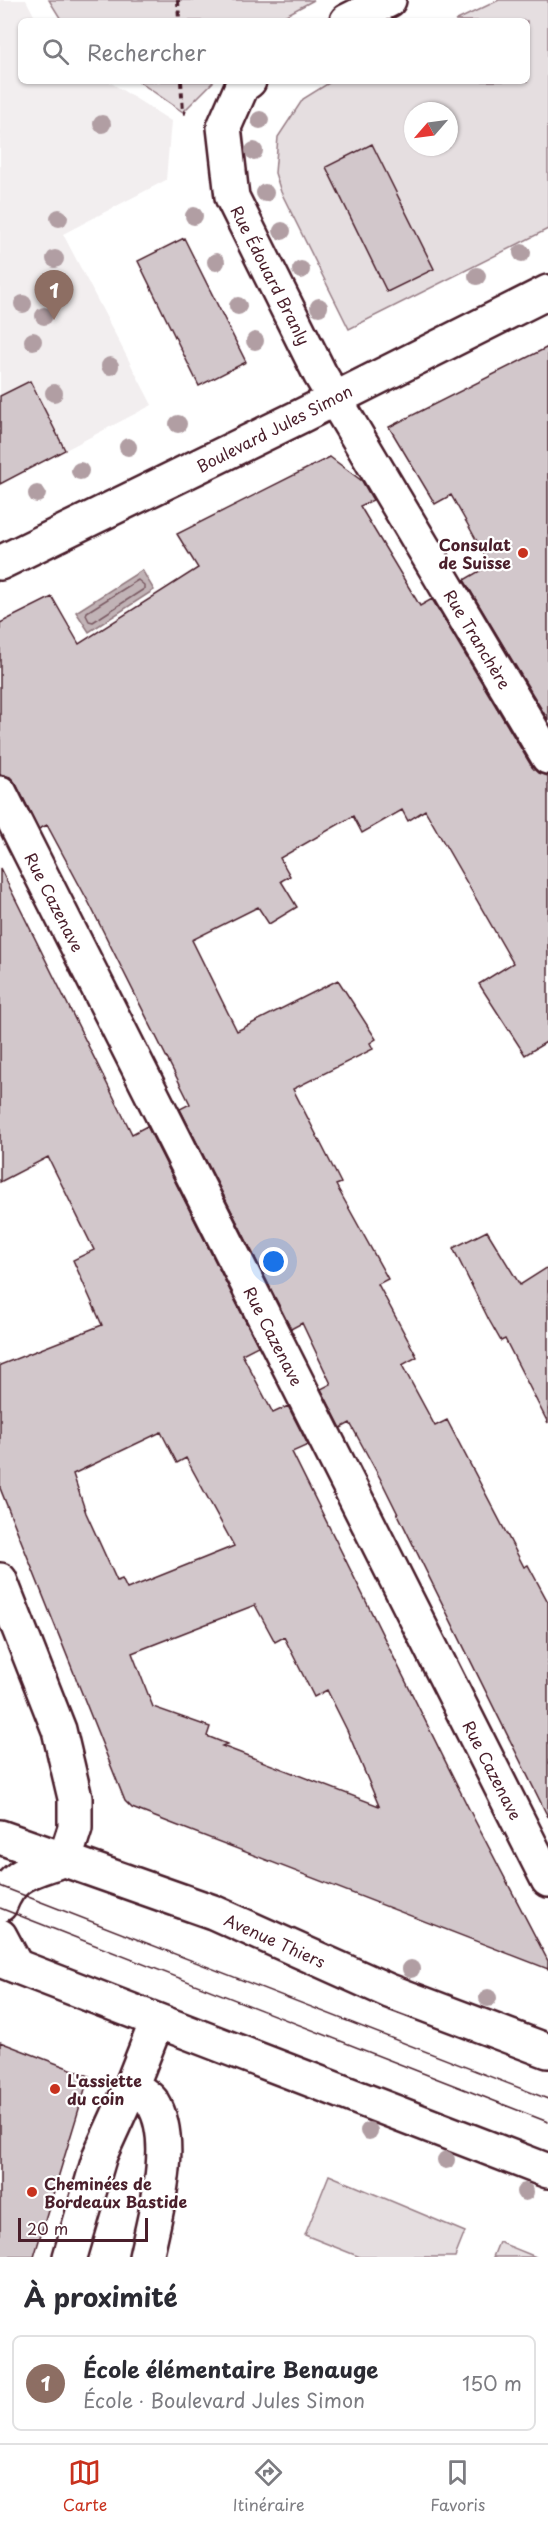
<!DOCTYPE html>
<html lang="fr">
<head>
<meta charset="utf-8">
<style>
  body { margin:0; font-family:"Playpen Sans",sans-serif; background:#f2f2f3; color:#2b2b33 }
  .compass { position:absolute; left:404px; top:102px; width:54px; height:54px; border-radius:50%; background:#fff; box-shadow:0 2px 4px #0004; rotate:242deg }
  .scale { position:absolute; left:18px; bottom:15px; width:130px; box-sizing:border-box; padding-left:6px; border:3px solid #4a1f2b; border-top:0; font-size:16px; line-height:21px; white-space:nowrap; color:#4a1f2b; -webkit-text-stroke:4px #fff; paint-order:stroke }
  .you { position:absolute; left:274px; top:1262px; width:21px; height:21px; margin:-15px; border:4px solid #fff; border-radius:50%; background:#1a73e8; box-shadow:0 0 0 9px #1a73e833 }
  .badge { display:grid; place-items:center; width:39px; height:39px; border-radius:50%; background:#c8321e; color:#fff; font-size:20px; font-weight:700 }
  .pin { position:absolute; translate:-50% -50px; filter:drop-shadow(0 2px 3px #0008) }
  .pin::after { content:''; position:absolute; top:32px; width:21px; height:18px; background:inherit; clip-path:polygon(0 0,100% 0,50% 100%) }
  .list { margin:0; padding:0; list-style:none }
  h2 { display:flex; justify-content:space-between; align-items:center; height:78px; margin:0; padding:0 24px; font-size:26px }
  h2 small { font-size:20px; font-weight:400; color:#7c7c81 }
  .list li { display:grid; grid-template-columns:39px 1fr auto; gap:18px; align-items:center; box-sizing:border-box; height:96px; margin:0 12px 12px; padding:0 12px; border:2px solid #e1e1e2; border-radius:9px }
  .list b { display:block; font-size:22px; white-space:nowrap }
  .list p { margin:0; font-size:20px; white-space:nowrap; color:#7c7c81 }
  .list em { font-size:20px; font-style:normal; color:#7c7c81 }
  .icon { flex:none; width:33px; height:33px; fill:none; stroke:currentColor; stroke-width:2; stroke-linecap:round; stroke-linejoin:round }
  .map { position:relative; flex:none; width:548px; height:2257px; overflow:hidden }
  .search { position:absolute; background:#fff; box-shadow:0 2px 4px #0004; left:18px; right:18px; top:18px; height:66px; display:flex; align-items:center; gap:15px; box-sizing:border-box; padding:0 21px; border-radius:9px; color:#7c7c81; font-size:22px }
  .sheet { height:186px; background:#fff }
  nav { display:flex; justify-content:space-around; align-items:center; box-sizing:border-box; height:84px; border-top:2px solid #e1e1e2; background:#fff; font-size:16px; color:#7c7c81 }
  nav a { display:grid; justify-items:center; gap:3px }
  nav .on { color:#c8321e }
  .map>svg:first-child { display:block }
  .built { fill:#f2eeef }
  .green { fill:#e5dee0; stroke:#987e86; stroke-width:1.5; fill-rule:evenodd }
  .water { fill:#c1b3b6; stroke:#91787e; stroke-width:1.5 }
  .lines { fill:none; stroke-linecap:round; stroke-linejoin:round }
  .shore { stroke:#7a5a63; stroke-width:1.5 }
  .building { fill:#d2c7cb; stroke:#4a1f2b; stroke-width:1.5; fill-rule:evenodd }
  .minor-casing { stroke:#4a1f2b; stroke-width:38 }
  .tertiary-casing { stroke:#4a1f2b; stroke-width:38 }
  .path { stroke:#4a1f2b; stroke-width:4; stroke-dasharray:6 4.5; stroke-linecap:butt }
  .minor { stroke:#fff; stroke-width:33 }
  .tertiary { stroke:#fff; stroke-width:33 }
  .tram { stroke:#4a1f2b; stroke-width:1.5 }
  .tree { fill:#b19ea3 }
  .poi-dot { fill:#c8321e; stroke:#fff; stroke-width:2 }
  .labels { text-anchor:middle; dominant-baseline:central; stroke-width:4.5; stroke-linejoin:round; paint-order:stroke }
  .street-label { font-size:16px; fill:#4a1f2b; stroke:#fff }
  .poi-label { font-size:16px; font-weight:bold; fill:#4a1f2b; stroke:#fff; text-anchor:start }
</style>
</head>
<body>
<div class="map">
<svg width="548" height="2257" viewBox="0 0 548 2257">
  <rect width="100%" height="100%" fill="#fff"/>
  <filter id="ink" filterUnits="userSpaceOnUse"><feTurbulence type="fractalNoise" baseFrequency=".0167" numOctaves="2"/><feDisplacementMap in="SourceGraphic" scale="12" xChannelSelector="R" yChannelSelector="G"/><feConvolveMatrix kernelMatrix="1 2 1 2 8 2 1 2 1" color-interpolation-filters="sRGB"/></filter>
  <g filter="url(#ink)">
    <path class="built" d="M 0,0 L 26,0 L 37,21 L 21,21 L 21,81 L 108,81 L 171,121 L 166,180 L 63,234 L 152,405 L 0,484 Z"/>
    <path class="green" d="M 49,0 L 314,0 L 275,21 L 62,21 Z
      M 499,0 L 548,0 L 548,229 L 349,329 L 281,192 L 275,173 L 278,137 L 303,99 L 332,81 L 527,81 L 527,21 L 455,21 ZM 413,111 L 449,111 L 449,147 L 413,147 Z
      M 138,81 L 214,81 L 183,112 Z
      M 329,2175 L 465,2232 L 455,2257 L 360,2257 L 305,2235 Z
      M 499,2242 L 536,2257 L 493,2257 Z"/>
    <path class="water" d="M 142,570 L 154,590 L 89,632 L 76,612 Z"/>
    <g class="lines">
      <path class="shore" d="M 138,580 L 144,585 L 144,589 L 93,622 L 89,621 L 86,615 L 87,612 Z"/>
    </g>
    <path class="building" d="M 372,144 L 434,269 L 387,292 L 326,167 Z
      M 184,238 L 246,362 L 199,386 L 138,261 Z
      M 548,347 L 548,720 L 464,580 L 490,565 L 468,525 L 451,495 L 435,504 L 389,427 Z
      M 30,381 L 65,450 L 0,484 L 0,396 Z
      M 330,457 L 362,481 L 373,500 L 360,506 L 420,606 L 432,599 L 532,767 L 538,773 L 548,776 L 548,1041 L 525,1055 L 479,984 L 513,963 L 425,810 L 408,821 L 402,810 L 362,833 L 353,816 L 280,858 L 290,876 L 281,881 L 297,907 L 269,924 L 258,907 L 192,940 L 237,1031 L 338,980 L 376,1039 L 370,1043 L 373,1049 L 293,1089 L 341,1183 L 336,1185 L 388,1279 L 378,1284 L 417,1357 L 402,1365 L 435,1426 L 447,1420 L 524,1567 L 528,1565 L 548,1602 L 548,1817 L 381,1480 L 350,1423 L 341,1428 L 321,1389 L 331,1384 L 302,1323 L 291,1329 L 180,1109 L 190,1104 L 89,903 L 47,825 L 39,829 L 16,784 L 10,777 L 0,774 L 0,623 L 52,597 L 79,644 L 198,568 L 177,534 Z
      M 0,868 L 132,1134 L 147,1126 L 258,1346 L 242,1354 L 273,1413 L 288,1406 L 308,1445 L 292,1452 L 472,1815 L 548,1961 L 548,1969 L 132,1808 L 125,1801 L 0,1488 L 0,1365 L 102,1325 L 73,1260 L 94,1250 L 48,1157 L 0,1182 ZM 161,1432 L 177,1463 L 186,1458 L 234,1546 L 127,1589 L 122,1579 L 117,1581 L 86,1513 L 73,1474 ZM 255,1605 L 275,1642 L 284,1637 L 314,1697 L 327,1690 L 347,1730 L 379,1806 L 222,1746 L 227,1744 L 207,1736 L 210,1727 L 153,1707 L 132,1653 Z
      M 487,1231 L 520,1285 L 548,1267 L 548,1423 L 505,1339 L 501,1341 L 489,1320 L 453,1248 Z
      M 0,2042 L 89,2076 L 34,2257 L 0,2257 Z"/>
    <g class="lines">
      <defs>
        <path id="minor" d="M 347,21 L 389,0
          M 249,81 L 242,86 L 224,127 L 232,197 L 320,374 L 548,757
          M 0,793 L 548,1880
          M 0,1580 L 59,1730 L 75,1798 L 75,1828 L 65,1859 C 33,1871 13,1871 0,1905
          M 0,1936 L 16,1966
          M 131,2087 C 138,2091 149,2096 153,2103 C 177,2142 155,2215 146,2257
          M 70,2257 L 100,2155 L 131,2087 L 157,2021"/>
        <path id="tertiary" d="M 0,563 L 301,416 L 548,292
          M 0,1837 L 213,1912 L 389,1991 L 548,2051
          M 0,1960 L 548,2171"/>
      </defs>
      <use href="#minor" class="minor-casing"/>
      <use href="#tertiary" class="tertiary-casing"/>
      <path class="path" d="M 178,0 L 179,21
        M 181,81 L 183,112 L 186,113"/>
      <use href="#minor" class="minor"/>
      <use href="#tertiary" class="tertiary"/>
      <path class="tram" d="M 0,1886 L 548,2099
        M 0,1908 L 548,2122"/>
    </g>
    <g class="tree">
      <circle cx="260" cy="120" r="9"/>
      <circle cx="102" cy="124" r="9"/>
      <circle cx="254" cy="151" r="9"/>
      <circle cx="265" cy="193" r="9"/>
      <circle cx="194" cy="216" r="9"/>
      <circle cx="59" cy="218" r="9"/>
      <circle cx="282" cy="231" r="9"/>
      <circle cx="522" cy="253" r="9"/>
      <circle cx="55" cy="259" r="9"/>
      <circle cx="216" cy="262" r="9"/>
      <circle cx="301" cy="270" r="9"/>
      <circle cx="477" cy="276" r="9"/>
      <circle cx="23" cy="304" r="9"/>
      <circle cx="238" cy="306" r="9"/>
      <circle cx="319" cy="307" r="9"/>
      <circle cx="44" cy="316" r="9"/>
      <circle cx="33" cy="341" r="9"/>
      <circle cx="255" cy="341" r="9"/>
      <circle cx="110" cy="366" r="9"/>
      <circle cx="54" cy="393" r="9"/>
      <circle cx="178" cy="424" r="9"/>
      <circle cx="128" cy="447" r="9"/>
      <circle cx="80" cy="471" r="9"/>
      <circle cx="37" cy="494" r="9"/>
      <circle cx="411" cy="1969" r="9"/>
      <circle cx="488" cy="1998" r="9"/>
      <circle cx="369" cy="2131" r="9"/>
      <circle cx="446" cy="2160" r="9"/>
      <circle cx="525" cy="2192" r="9"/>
    </g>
  </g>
  <g class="poi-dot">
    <circle cx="523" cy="553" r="6"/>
    <circle cx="55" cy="2089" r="6"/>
    <circle cx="32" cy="2192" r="6"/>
  </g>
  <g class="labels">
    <g class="street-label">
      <text transform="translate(271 275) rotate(63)">Rue Édouard Branly</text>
      <text transform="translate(274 428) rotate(-27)">Boulevard Jules Simon</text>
      <text transform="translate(478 639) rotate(59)">Rue Tranchère</text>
      <text transform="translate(55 902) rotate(63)">Rue Cazenave</text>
      <text transform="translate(274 1336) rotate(63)">Rue Cazenave</text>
      <text transform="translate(493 1770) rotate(63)">Rue Cazenave</text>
      <text transform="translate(275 1940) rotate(24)">Avenue Thiers</text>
    </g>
    <g class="poi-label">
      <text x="511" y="544" text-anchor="end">Consulat<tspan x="511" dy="18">de Suisse</tspan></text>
      <text x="67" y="2080">L'assiette<tspan x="67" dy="18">du coin</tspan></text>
      <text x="44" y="2183">Cheminées de<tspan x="44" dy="18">Bordeaux Bastide</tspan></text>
    </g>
  </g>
</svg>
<svg class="compass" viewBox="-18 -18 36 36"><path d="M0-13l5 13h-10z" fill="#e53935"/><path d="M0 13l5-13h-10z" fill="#7c7c81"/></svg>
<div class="scale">20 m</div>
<div class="you"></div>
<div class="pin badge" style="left:54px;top:320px;background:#8d6e63">1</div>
<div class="search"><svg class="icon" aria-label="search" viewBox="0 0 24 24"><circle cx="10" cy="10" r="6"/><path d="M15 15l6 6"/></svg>Rechercher</div>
</div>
<section class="sheet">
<h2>À proximité<small></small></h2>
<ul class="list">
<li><span class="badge" style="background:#8d6e63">1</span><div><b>École élémentaire Benauge</b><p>École · Boulevard Jules Simon</p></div><em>150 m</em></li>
</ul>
</section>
<nav>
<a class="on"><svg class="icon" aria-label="map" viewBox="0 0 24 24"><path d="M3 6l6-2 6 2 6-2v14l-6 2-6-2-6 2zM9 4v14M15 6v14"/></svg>Carte</a>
<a><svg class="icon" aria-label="directions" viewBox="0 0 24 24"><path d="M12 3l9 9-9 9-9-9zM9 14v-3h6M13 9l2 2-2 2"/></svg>Itinéraire</a>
<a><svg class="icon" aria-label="saved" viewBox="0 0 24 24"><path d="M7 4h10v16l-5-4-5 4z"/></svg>Favoris</a>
</nav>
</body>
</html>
